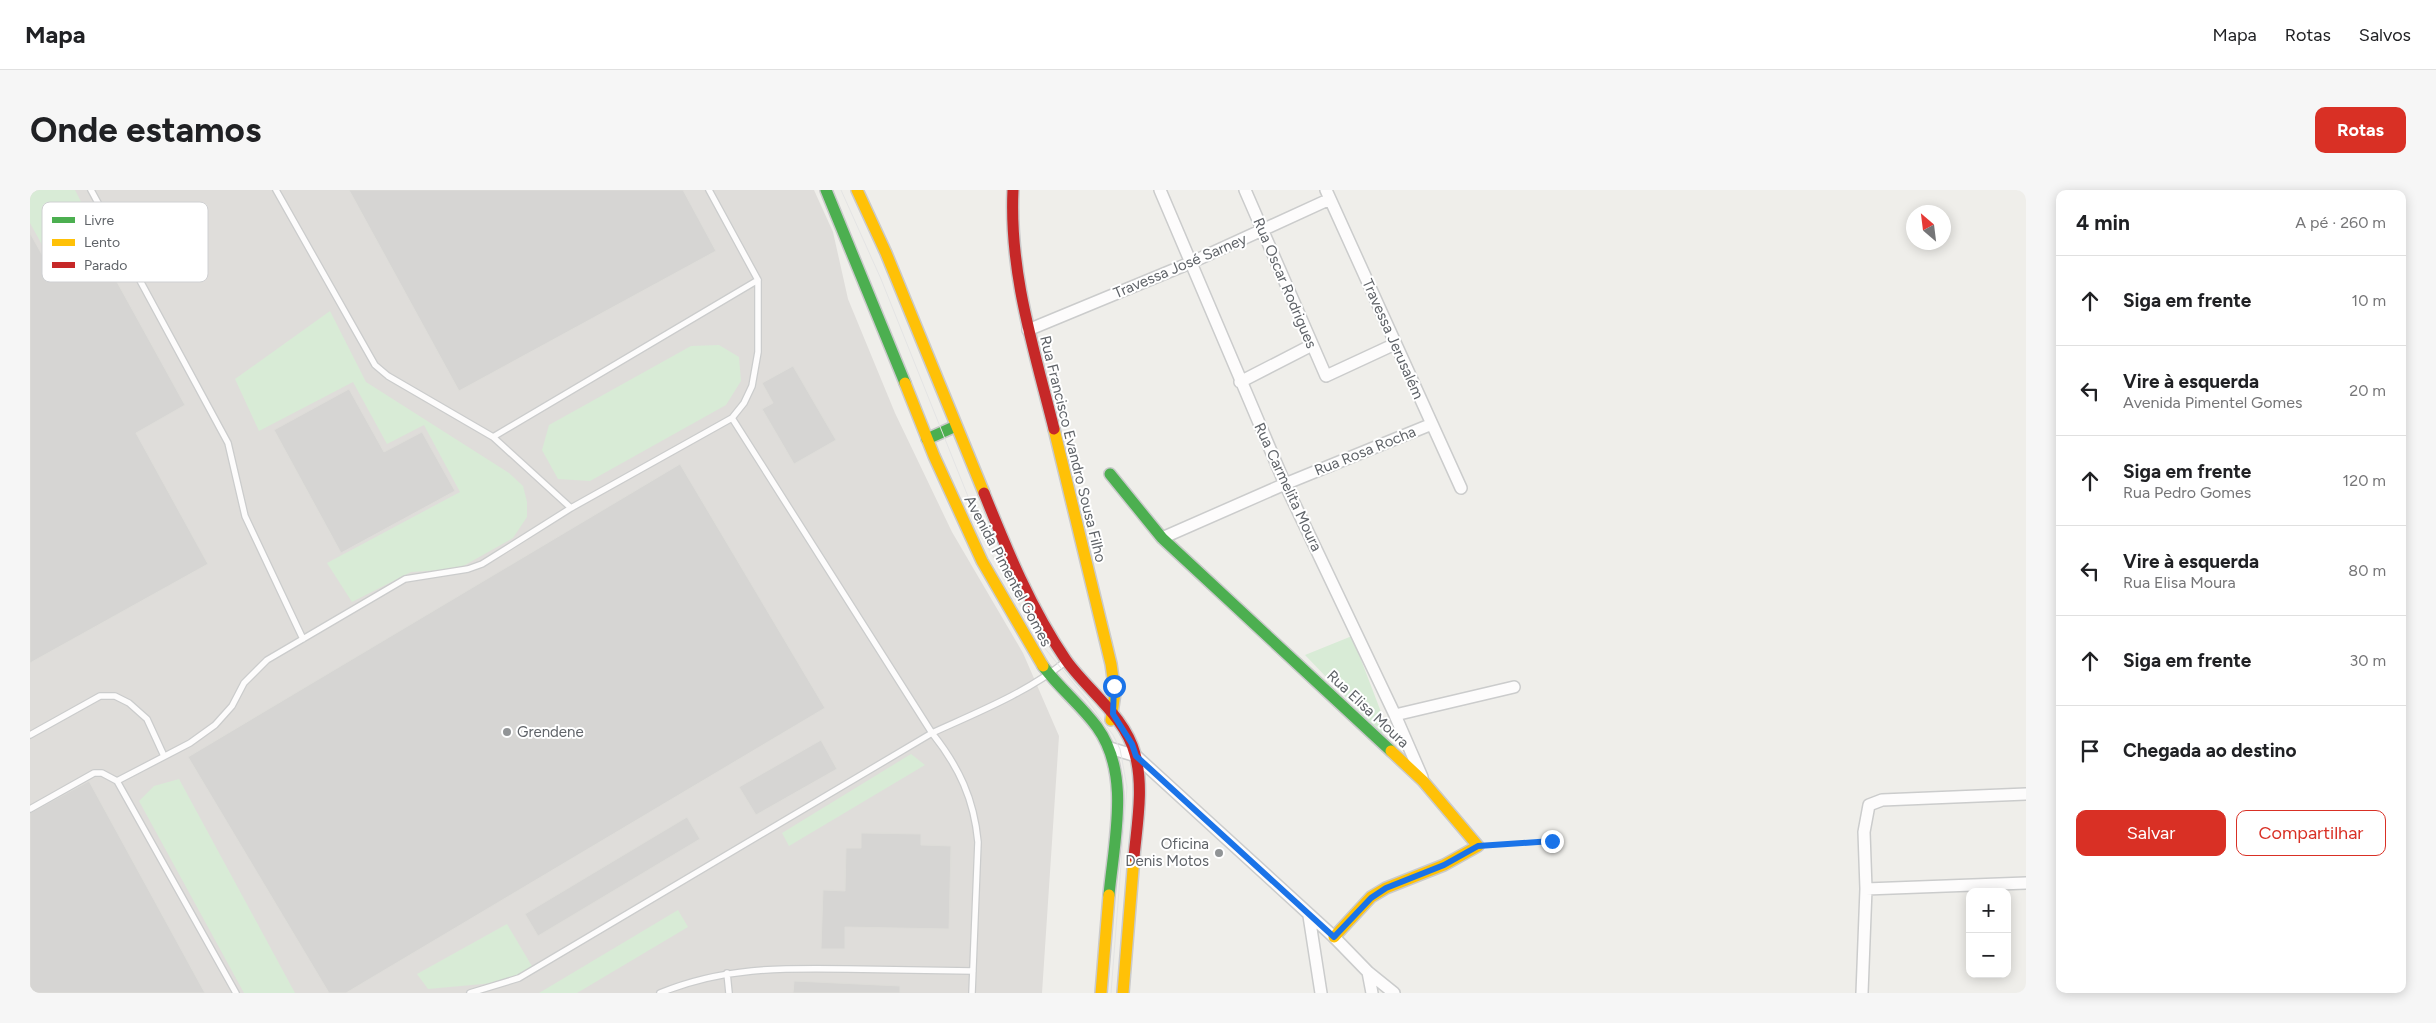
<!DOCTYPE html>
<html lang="pt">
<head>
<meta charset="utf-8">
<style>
  body { margin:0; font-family:Figtree,sans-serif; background:#f6f6f6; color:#202124 }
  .controls { position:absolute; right:15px; bottom:15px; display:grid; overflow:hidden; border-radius:10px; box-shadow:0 2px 12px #0003 }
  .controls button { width:45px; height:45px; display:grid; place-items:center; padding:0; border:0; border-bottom:1px solid #e0e0e0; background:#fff; color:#202124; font:25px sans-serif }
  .compass { position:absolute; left:1876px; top:15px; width:45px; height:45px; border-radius:50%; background:#fff; box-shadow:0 2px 12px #0003; rotate:332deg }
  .stop { position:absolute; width:15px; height:15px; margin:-11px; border:4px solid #1a73e8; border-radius:50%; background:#fff }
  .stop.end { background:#1a73e8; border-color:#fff; box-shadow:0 1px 5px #0008 }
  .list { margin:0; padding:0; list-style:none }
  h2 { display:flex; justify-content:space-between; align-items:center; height:65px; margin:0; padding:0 20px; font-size:21px }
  h2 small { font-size:16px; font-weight:400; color:#757577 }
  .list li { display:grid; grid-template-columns:32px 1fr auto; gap:15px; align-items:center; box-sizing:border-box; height:90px; padding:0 20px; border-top:1px solid #e0e0e0 }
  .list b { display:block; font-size:19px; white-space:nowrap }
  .list p { margin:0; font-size:16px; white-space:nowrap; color:#757577 }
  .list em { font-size:16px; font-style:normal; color:#757577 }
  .actions { display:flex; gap:10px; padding:15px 20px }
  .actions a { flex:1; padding:11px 0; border:1px solid #d93025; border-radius:10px; text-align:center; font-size:18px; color:#d93025 }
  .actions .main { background:#d93025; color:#fff }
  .icon { flex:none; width:28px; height:28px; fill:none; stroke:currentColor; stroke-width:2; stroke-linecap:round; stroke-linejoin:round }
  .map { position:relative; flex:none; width:1996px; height:803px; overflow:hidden; border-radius:10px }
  header { display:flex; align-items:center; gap:30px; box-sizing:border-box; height:70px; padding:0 25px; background:#fff; border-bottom:1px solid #e0e0e0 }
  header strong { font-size:24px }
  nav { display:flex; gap:28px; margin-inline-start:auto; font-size:18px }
  .intro { display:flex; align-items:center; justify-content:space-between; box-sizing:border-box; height:120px; padding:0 30px }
  h1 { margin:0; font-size:35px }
  .button { padding:12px 22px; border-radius:10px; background:#d93025; color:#fff; font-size:18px; font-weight:700 }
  main { display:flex; gap:30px; padding:0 30px }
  aside { flex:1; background:#fff; border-radius:10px; box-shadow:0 2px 12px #0003 }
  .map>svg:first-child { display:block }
  .industrial { fill:#dfddda }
  .green { fill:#d8ebd6 }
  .building { fill:#d6d5d3; stroke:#deddd9 }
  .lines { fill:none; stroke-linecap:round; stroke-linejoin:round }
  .lane-casing { stroke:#cbcccc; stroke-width:8 }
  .street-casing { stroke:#cbcccc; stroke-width:14 }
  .fast-casing { stroke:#cacacb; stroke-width:14 }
  .slow-casing { stroke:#cacacb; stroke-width:14 }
  .jam-casing { stroke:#cacacb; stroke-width:14 }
  .path { stroke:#cacfcc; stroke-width:2.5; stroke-dasharray:5 2.5; stroke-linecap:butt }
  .lane { stroke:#fdfcfc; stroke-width:5.5 }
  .street { stroke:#fdfcfc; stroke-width:11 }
  .fast { stroke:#4caf50; stroke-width:11 }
  .slow { stroke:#ffc107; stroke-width:11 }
  .jam { stroke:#c62828; stroke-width:11 }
  .tram { stroke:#e4e4e4; stroke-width:1 }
  .route { stroke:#1a73e8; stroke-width:6 }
  .poi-dot { fill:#919496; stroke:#fff; stroke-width:2 }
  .labels { text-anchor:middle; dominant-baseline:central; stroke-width:4; stroke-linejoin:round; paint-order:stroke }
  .street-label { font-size:15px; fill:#5f6368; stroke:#fff }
  .poi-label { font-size:15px; fill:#5f6368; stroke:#fff; text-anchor:start }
  .key { fill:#fff; stroke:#cfd0d2; stroke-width:1 }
  .key-label { font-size:14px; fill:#5f6368 }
</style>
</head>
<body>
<header>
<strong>Mapa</strong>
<nav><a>Mapa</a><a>Rotas</a><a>Salvos</a></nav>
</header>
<div class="intro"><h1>Onde estamos</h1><a class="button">Rotas</a></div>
<main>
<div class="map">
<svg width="1996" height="803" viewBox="0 0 1996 803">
  <rect width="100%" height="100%" fill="#efeeea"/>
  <path class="industrial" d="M 0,0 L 784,0 L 803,42 L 818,109 L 865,223 L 922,342 L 993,463 L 1029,546 L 1012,803 L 0,803 Z"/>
  <path class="green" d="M 0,0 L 45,0 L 68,45 L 21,71 L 0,33 Z
    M 300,121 L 336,192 L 479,283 L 493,296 L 497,312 L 497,327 L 483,348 L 428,379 L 381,382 L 322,412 L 297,373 L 430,302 L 394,235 L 357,254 L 323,192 L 229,241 L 205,189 Z
    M 689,155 L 709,167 L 711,191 L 696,215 L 560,291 L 528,289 L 512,260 L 519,235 L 661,156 Z
    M 1322,446 L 1359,543 L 1350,543 L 1275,465 Z
    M 881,564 L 895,575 L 759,656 L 752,643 Z
    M 149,589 L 265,803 L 214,803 L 109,611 L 124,596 Z
    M 648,720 L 658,737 L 547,803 L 509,803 Z
    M 477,734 L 503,778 L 475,792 L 398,799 L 387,784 Z"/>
  <path class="building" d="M 319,0 L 653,0 L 686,61 L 429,201 Z
    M 0,43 L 19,77 L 65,52 L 155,215 L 106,243 L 178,374 L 0,473 Z
    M 763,176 L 806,250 L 764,274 L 732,219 L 743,213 L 732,193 Z
    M 319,199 L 354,262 L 392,242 L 425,301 L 311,363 L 244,240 Z
    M 650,274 L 795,518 L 316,803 L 299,803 L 158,567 Z
    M 791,550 L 807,579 L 726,625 L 709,597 Z
    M 59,591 L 175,803 L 0,803 L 0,623 Z
    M 657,627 L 670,649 L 508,746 L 495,724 Z
    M 831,643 L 891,644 L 891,655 L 921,656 L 919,739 L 815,737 L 815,759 L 791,759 L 793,700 L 815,701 L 816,658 L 831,658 Z
    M 764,791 L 870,796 L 870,803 L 763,803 Z"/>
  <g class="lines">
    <defs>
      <path id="lane" d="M 61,0 L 198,253 L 215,326 L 273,449
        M 246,0 L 345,175 L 358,186 L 463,247 L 541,318
        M 463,247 L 728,90
        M 0,545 L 70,506 L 85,506 L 99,513 L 117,529 L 134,566
        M 87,591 L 160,553 L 185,535 L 202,516 L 214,493 L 237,470 L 375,389 L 438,379 L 452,374 L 541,318 L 702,228 L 714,213 L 722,196 L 728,162 L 728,90 L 679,0
        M 0,619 L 64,583 L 72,583 L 87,591 L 206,803
        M 697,783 L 699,803
        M 440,803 L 489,788 L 902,543 L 702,228
        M 630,803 C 693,777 751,778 817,779 C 859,780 901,780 943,781
        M 942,803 L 948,652 C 944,609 929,577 902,543 C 948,522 996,503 1035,472"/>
      <path id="street" d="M 1130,0 L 1255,294 L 1365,525 L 1392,587
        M 1215,0 L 1296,186 L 1365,154
        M 1296,0 L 1431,298
        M 998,140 L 1160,73 L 1300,9
        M 1210,192 L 1282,155
        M 1132,348 L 1255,294 L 1402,234
        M 1365,525 L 1484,497
        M 1080,558 L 1106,566 L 1304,747 L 1338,782 L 1364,803
        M 1836,699 L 1996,693
        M 1279,726 L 1291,803
        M 1338,782 L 1342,803
        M 1832,803 L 1836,699 L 1834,642 L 1839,615 L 1852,610 L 1996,604"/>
      <path id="fast" d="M 796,0 L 875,193
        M 897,249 L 926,236
        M 1080,284 L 1132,348 L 1361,561
        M 1013,476 C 1029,498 1051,515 1067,537 C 1101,584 1084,650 1079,705"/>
      <path id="slow" d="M 827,0 L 856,63 L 954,303
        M 875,193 L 904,266 L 952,371 L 1013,476
        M 1024,239 L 1081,474 L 1085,503 L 1081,530
        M 1304,747 L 1341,707 L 1356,698 L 1414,675 L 1448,656 L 1393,591 L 1361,561
        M 1071,803 L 1079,705
        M 1093,803 L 1104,667"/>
      <path id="jam" d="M 983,0 C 979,83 1004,159 1024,239
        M 954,303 C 977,360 1001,419 1036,470 C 1058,501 1095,526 1105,564 C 1114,597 1107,634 1104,667"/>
    </defs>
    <use href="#lane" class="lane-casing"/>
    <use href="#street" class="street-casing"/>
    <use href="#fast" class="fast-casing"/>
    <use href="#slow" class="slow-casing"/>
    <use href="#jam" class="jam-casing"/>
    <path class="path" d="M 1462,655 L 1522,651"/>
    <use href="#lane" class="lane"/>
    <use href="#street" class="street"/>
    <use href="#fast" class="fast"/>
    <use href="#slow" class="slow"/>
    <use href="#jam" class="jam"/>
    <path class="tram" d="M 811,0 L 851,89 L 959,359 L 1013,456 L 1058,511 L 1083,545 L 1090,559 L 1097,597 L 1081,803"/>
  </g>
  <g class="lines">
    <path class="route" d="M 1084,496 L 1083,524 L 1102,554 L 1106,566 L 1304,747 L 1341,708 L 1356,698 L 1414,675 L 1448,656 L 1522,651"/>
  </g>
  <g class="poi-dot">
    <circle cx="477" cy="542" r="5"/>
    <circle cx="1189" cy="663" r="5"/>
  </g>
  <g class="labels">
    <g class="street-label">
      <text transform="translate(1150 76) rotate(-23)">Travessa José Sarney</text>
      <text transform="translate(1255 93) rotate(67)">Rua Oscar Rodrigues</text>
      <text transform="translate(1363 149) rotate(66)">Travessa Jerusalém</text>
      <text transform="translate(1043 259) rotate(76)">Rua Francisco Evandro Sousa Filho</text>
      <text transform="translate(1335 261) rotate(-22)">Rua Rosa Rocha</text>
      <text transform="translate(1258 297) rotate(65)">Rua Carmelita Moura</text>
      <text transform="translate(978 381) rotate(62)">Avenida Pimentel Gomes</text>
      <text transform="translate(1338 519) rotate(43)">Rua Elisa Moura</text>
    </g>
    <g class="poi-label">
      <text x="487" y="542">Grendene</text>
      <text x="1179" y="654" text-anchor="end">Oficina<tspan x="1179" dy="17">Denis Motos</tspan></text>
    </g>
  </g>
  <rect x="12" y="12" width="166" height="80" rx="8" class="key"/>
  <rect x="22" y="27" width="23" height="6" fill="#4caf50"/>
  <rect x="22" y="49" width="23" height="7" fill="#ffc107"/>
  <rect x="22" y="72" width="23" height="6" fill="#c62828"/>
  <g class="key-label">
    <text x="54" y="35">Livre</text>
    <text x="54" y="57">Lento</text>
    <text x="54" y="80">Parado</text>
  </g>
</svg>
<div class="controls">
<button>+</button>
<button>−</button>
</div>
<svg class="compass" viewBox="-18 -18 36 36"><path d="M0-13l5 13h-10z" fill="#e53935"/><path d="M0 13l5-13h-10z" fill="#757577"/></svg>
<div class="stop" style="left:1084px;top:496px"></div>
<div class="stop end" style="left:1522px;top:651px"></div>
</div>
<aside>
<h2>4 min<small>A pé · 260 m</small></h2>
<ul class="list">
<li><svg class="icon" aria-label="ahead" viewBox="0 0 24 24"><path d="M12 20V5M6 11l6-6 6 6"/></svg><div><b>Siga em frente</b></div><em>10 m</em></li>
<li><svg class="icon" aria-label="left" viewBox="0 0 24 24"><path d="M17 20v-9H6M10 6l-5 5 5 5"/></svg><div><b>Vire à esquerda</b><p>Avenida Pimentel Gomes</p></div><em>20 m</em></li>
<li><svg class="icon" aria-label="ahead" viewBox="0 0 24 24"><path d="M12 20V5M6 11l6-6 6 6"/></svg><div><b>Siga em frente</b><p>Rua Pedro Gomes</p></div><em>120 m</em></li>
<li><svg class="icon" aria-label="left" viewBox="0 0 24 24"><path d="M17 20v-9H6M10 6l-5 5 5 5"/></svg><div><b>Vire à esquerda</b><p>Rua Elisa Moura</p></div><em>80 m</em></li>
<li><svg class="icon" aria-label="ahead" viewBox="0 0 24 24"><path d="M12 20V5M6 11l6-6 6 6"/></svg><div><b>Siga em frente</b></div><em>30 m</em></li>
<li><svg class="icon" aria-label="arrive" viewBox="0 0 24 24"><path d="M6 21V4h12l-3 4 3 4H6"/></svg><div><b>Chegada ao destino</b></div></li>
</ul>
<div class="actions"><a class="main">Salvar</a><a>Compartilhar</a></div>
</aside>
</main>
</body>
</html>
